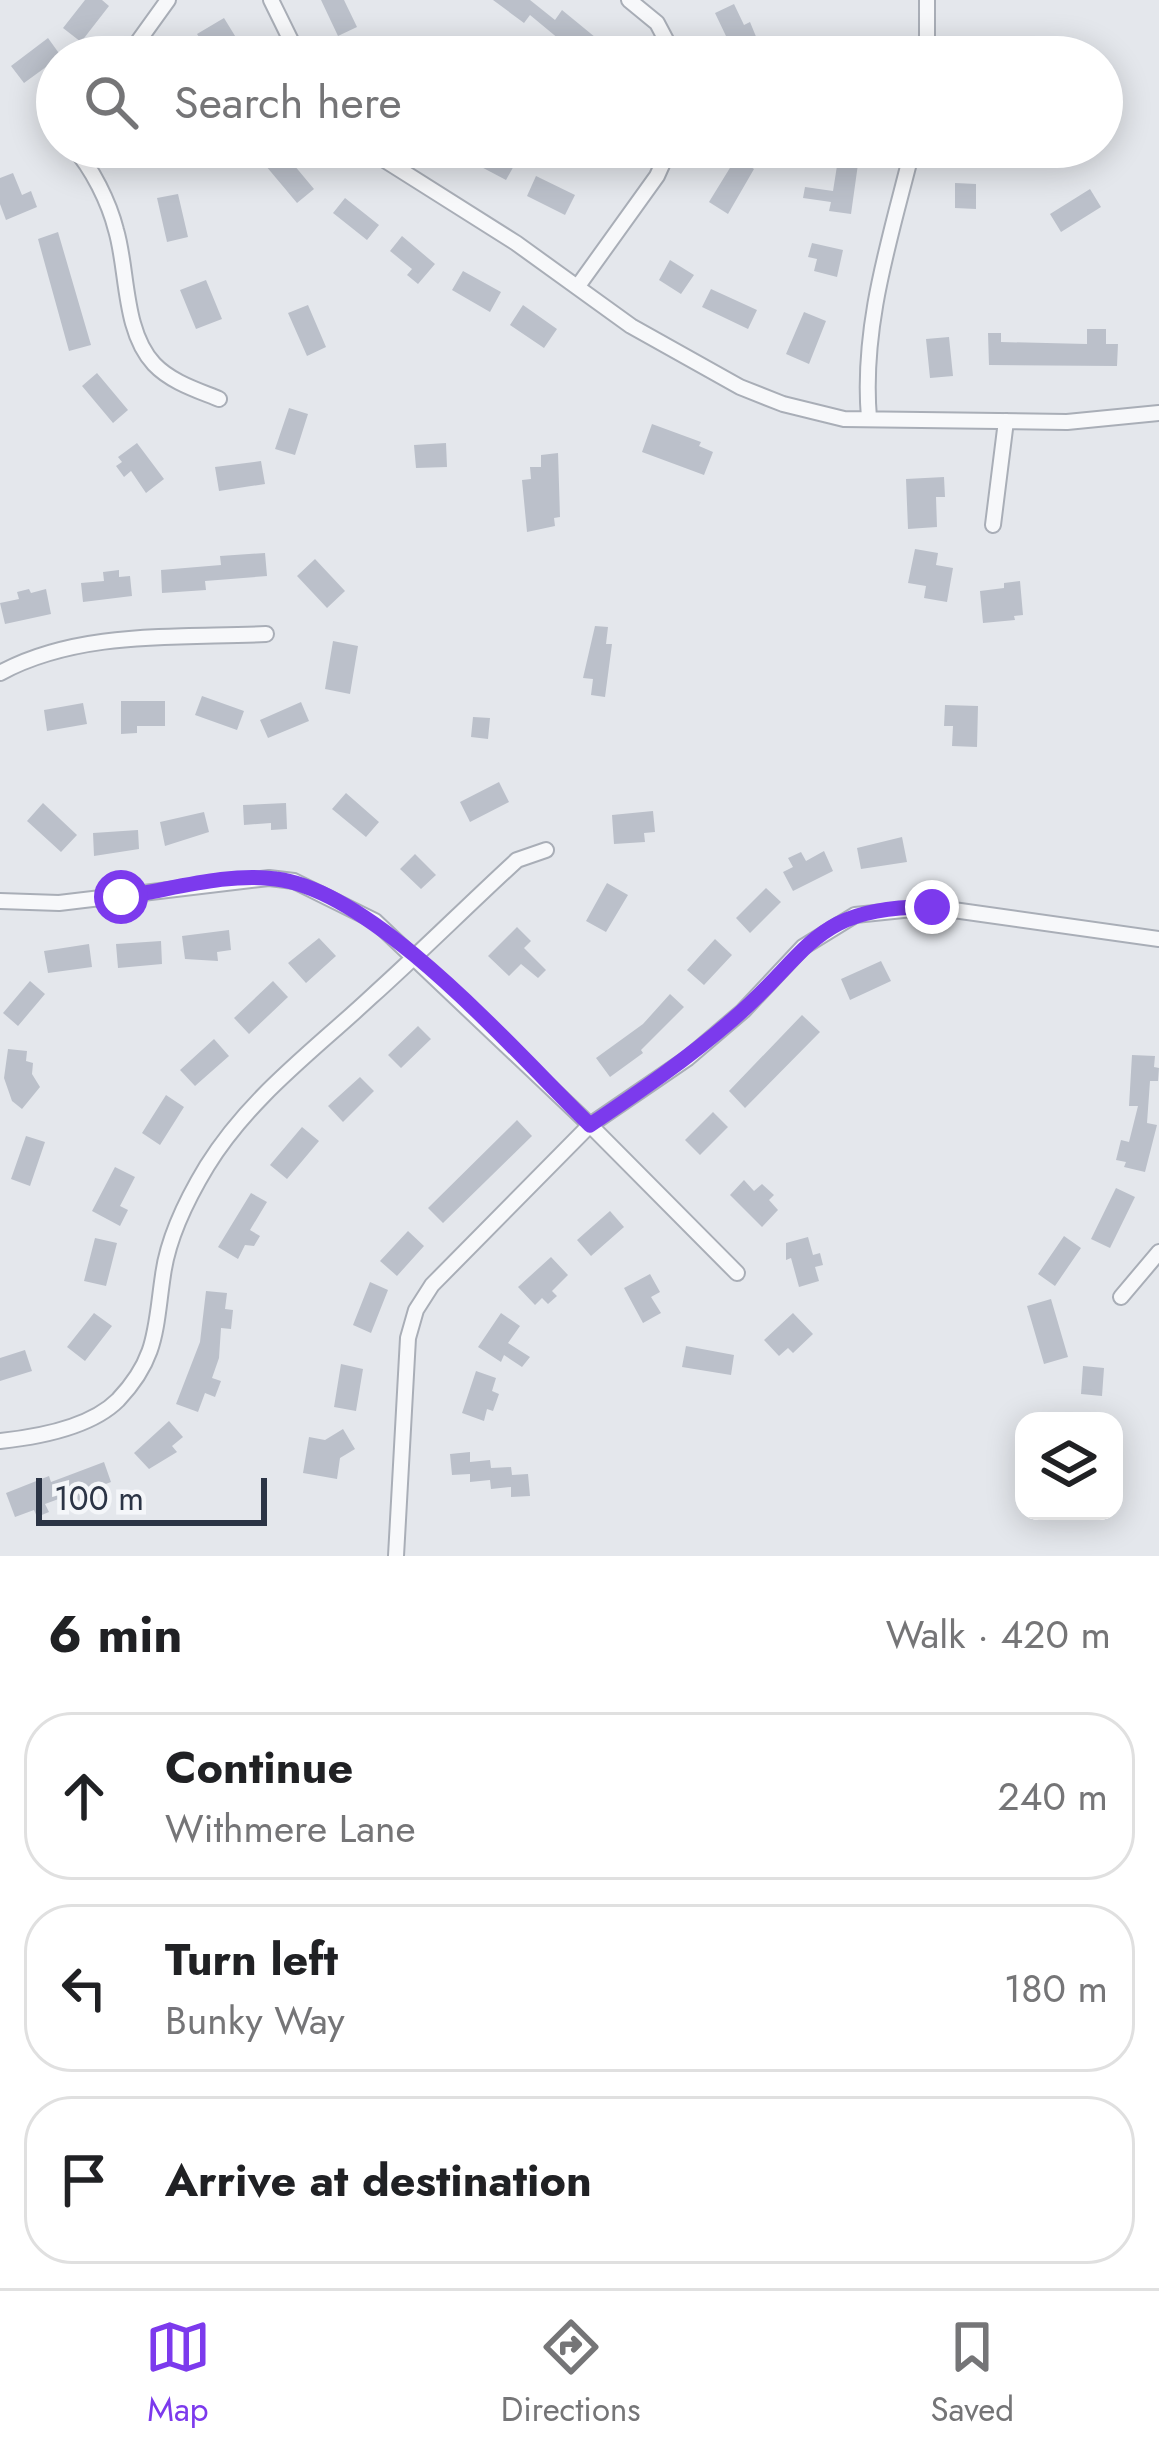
<!DOCTYPE html>
<html lang="en">
<head>
<meta charset="utf-8">
<style>
  body { margin:0; font-family:Jost,sans-serif; background:#f6f6f6; color:#202124 }
  .controls { position:absolute; right:36px; bottom:36px; display:grid; overflow:hidden; border-radius:24px; box-shadow:0 6px 30px #0003 }
  .controls button { width:108px; height:108px; display:grid; place-items:center; padding:0; border:0; border-bottom:3px solid #e0e0e0; background:#fff; color:#202124; font:60px sans-serif }
  .scale { position:absolute; left:36px; bottom:30px; width:231px; box-sizing:border-box; padding-left:12px; border:6px solid #2b3445; border-top:0; font-size:33px; line-height:42px; white-space:nowrap; color:#2b3445; -webkit-text-stroke:9px #f4f6f9; paint-order:stroke }
  .stop { position:absolute; width:36px; height:36px; margin:-27px; border:9px solid #7c3aed; border-radius:50%; background:#fff }
  .stop.end { background:#7c3aed; border-color:#fff; box-shadow:0 3px 12px #0008 }
  .list { margin:0; padding:0; list-style:none }
  h2 { display:flex; justify-content:space-between; align-items:center; height:156px; margin:0; padding:0 48px; font-size:51px }
  h2 small { font-size:39px; font-weight:400; color:#757577 }
  .list li { display:grid; grid-template-columns:78px 1fr auto; gap:36px; align-items:center; box-sizing:border-box; height:168px; margin:0 24px 24px; padding:0 24px; border:3px solid #e0e0e0; border-radius:48px }
  .list b { display:block; font-size:45px; white-space:nowrap }
  .list p { margin:0; font-size:39px; white-space:nowrap; color:#757577 }
  .list em { font-size:39px; font-style:normal; color:#757577 }
  .icon { flex:none; width:66px; height:66px; fill:none; stroke:currentColor; stroke-width:2; stroke-linecap:round; stroke-linejoin:round }
  .map { position:relative; flex:none; width:1159px; height:1556px; overflow:hidden }
  .search { position:absolute; background:#fff; box-shadow:0 6px 30px #0003; left:36px; right:36px; top:36px; height:132px; display:flex; align-items:center; gap:30px; box-sizing:border-box; padding:0 42px; border-radius:66px; color:#757577; font-size:45px }
  .sheet { height:732px; background:#fff }
  nav { display:flex; justify-content:space-around; align-items:center; box-sizing:border-box; height:168px; border-top:3px solid #e0e0e0; background:#fff; font-size:33px; color:#757577 }
  nav a { display:grid; justify-items:center; gap:6px }
  nav .on { color:#7c3aed }
  .map>svg:first-child { display:block }
  .building { fill:#bbc0ca }
  .lines { fill:none; stroke-linecap:round; stroke-linejoin:round }
  .minor-casing { stroke:#a9aeb7; stroke-width:18 }
  .minor { stroke:#f7f8fa; stroke-width:14 }
  .route { stroke:#7c3aed; stroke-width:15 }
</style>
</head>
<body>
<div class="map">
<svg width="1159" height="1556" viewBox="0 0 1159 1556">
  <rect width="100%" height="100%" fill="#e4e7ec"/>
  <path class="building" d="M 85,0 L 102,0 L 109,6 L 81,42 L 63,28 Z
    M 321,0 L 344,0 L 357,27 L 338,36 Z
    M 493,0 L 530,0 L 555,20 L 562,10 L 601,42 L 587,57 L 566,57 L 571,49 L 530,15 L 524,23 Z
    M 734,4 L 744,25 L 750,22 L 757,39 L 748,44 L 754,57 L 736,57 L 715,13 Z
    M 224,18 L 248,57 L 219,57 L 212,46 L 207,49 L 197,34 Z
    M 48,38 L 61,56 L 24,83 L 11,66 Z
    M 863,39 L 885,42 L 883,57 L 861,57 Z
    M 1082,43 L 1082,57 L 1050,57 L 1050,44 Z
    M 150,147 L 171,147 L 174,160 L 153,164 Z
    M 250,147 L 279,147 L 314,189 L 297,203 Z
    M 478,147 L 488,147 L 503,155 L 509,147 L 521,153 L 506,180 L 470,161 Z
    M 840,147 L 853,147 L 851,163 L 858,164 L 851,214 L 829,211 L 831,202 L 803,198 L 805,187 L 833,191 Z
    M 736,158 L 754,169 L 728,214 L 709,202 Z
    M 13,173 L 22,195 L 31,191 L 37,207 L 6,220 L 0,204 L 0,178 Z
    M 536,176 L 575,195 L 565,215 L 527,196 Z
    M 955,183 L 976,184 L 976,209 L 955,208 Z
    M 1090,189 L 1101,207 L 1061,232 L 1050,214 Z
    M 178,194 L 188,237 L 167,242 L 157,198 Z
    M 345,198 L 379,225 L 367,240 L 333,213 Z
    M 58,232 L 91,345 L 69,351 L 38,239 Z
    M 402,236 L 435,264 L 418,284 L 407,275 L 412,269 L 390,251 Z
    M 812,243 L 843,250 L 837,277 L 814,271 L 817,259 L 808,257 Z
    M 670,260 L 694,275 L 681,294 L 659,280 Z
    M 463,271 L 501,292 L 490,312 L 452,290 Z
    M 206,280 L 222,319 L 196,329 L 180,290 Z
    M 711,289 L 757,310 L 748,329 L 702,307 Z
    M 308,305 L 326,347 L 307,356 L 288,313 Z
    M 523,305 L 557,329 L 544,348 L 510,325 Z
    M 804,312 L 826,321 L 809,364 L 786,354 Z
    M 1087,329 L 1106,329 L 1106,344 L 1118,344 L 1117,366 L 989,365 L 988,333 L 1001,333 L 1001,342 L 1087,344 Z
    M 949,337 L 953,376 L 930,378 L 926,339 Z
    M 97,373 L 128,410 L 113,423 L 82,386 Z
    M 289,408 L 308,414 L 295,455 L 275,449 Z
    M 652,424 L 701,442 L 699,446 L 713,452 L 704,475 L 642,452 Z
    M 137,443 L 164,479 L 146,493 L 131,471 L 124,477 L 116,466 L 122,462 L 118,457 Z
    M 446,443 L 447,467 L 416,468 L 414,445 Z
    M 558,453 L 560,517 L 554,518 L 555,526 L 527,532 L 522,480 L 531,479 L 530,467 L 541,467 L 541,455 Z
    M 261,461 L 265,484 L 219,491 L 215,467 Z
    M 944,477 L 945,497 L 936,497 L 937,527 L 908,529 L 906,479 Z
    M 915,549 L 938,553 L 936,565 L 953,568 L 947,602 L 924,598 L 926,586 L 908,583 Z
    M 265,553 L 267,576 L 205,581 L 206,590 L 162,593 L 161,570 L 221,565 L 220,556 Z
    M 315,559 L 345,591 L 327,608 L 297,576 Z
    M 119,570 L 119,577 L 130,576 L 132,596 L 83,602 L 81,583 L 104,581 L 103,572 Z
    M 1020,581 L 1023,615 L 1014,616 L 1015,620 L 983,623 L 980,591 L 1004,588 L 1004,583 Z
    M 29,589 L 31,593 L 46,589 L 51,614 L 5,624 L 0,603 L 19,599 L 17,592 Z
    M 595,626 L 608,627 L 606,644 L 612,644 L 605,697 L 591,695 L 593,679 L 583,678 Z
    M 333,641 L 358,646 L 350,694 L 325,689 Z
    M 202,696 L 244,711 L 237,730 L 195,715 Z
    M 121,701 L 165,701 L 165,726 L 137,726 L 137,733 L 121,734 Z
    M 301,702 L 309,721 L 268,738 L 260,720 Z
    M 83,703 L 87,724 L 47,731 L 44,710 Z
    M 945,705 L 978,706 L 977,747 L 952,746 L 953,726 L 944,726 Z
    M 473,717 L 490,718 L 488,739 L 471,737 Z
    M 499,782 L 509,802 L 470,822 L 460,802 Z
    M 346,793 L 379,822 L 366,837 L 332,809 Z
    M 43,803 L 77,835 L 61,852 L 27,821 Z
    M 286,803 L 287,829 L 271,830 L 271,823 L 244,825 L 243,805 Z
    M 653,811 L 655,832 L 644,833 L 645,842 L 614,844 L 612,815 Z
    M 204,812 L 209,832 L 165,846 L 160,822 Z
    M 138,830 L 139,849 L 94,856 L 93,833 Z
    M 902,837 L 907,862 L 861,869 L 857,848 Z
    M 824,851 L 833,871 L 793,891 L 783,872 L 793,867 L 788,858 L 801,852 L 806,861 Z
    M 415,854 L 436,875 L 421,889 L 400,869 Z
    M 607,883 L 628,895 L 606,932 L 586,921 Z
    M 766,888 L 781,902 L 750,933 L 736,918 Z
    M 517,927 L 531,941 L 524,948 L 546,970 L 538,978 L 521,964 L 509,976 L 488,956 Z
    M 229,930 L 231,950 L 217,952 L 218,961 L 185,959 L 182,936 Z
    M 319,938 L 336,956 L 306,983 L 288,963 Z
    M 715,939 L 732,955 L 704,985 L 687,970 Z
    M 161,941 L 162,964 L 118,968 L 116,944 Z
    M 89,944 L 92,967 L 48,973 L 44,951 Z
    M 881,961 L 891,981 L 850,1000 L 841,979 Z
    M 30,981 L 45,994 L 18,1026 L 3,1013 Z
    M 273,981 L 288,997 L 249,1034 L 234,1018 Z
    M 670,994 L 684,1007 L 641,1050 L 643,1053 L 610,1077 L 596,1058 L 643,1024 Z
    M 802,1015 L 820,1032 L 745,1108 L 729,1091 Z
    M 418,1026 L 431,1039 L 401,1068 L 388,1055 Z
    M 214,1039 L 229,1056 L 195,1086 L 180,1070 Z
    M 8,1049 L 27,1051 L 26,1061 L 33,1063 L 32,1074 L 40,1087 L 22,1109 L 12,1101 L 4,1078 Z
    M 1132,1055 L 1155,1056 L 1154,1067 L 1159,1068 L 1158,1081 L 1150,1081 L 1147,1123 L 1157,1125 L 1145,1172 L 1124,1167 L 1126,1162 L 1116,1160 L 1121,1140 L 1129,1142 L 1138,1106 L 1129,1106 Z
    M 360,1077 L 374,1091 L 343,1122 L 328,1106 Z
    M 166,1095 L 184,1107 L 160,1145 L 142,1133 Z
    M 713,1112 L 728,1127 L 700,1155 L 685,1140 Z
    M 517,1120 L 532,1136 L 443,1223 L 428,1208 Z
    M 302,1127 L 319,1141 L 287,1179 L 270,1165 Z
    M 26,1136 L 45,1142 L 30,1186 L 11,1179 Z
    M 115,1167 L 135,1177 L 120,1206 L 128,1210 L 120,1226 L 92,1211 Z
    M 744,1180 L 754,1191 L 762,1184 L 774,1195 L 769,1200 L 778,1210 L 762,1227 L 730,1195 Z
    M 1116,1188 L 1135,1197 L 1110,1248 L 1091,1239 Z
    M 251,1193 L 267,1202 L 250,1230 L 260,1236 L 254,1246 L 245,1245 L 238,1259 L 218,1247 Z
    M 610,1211 L 624,1227 L 591,1256 L 577,1240 Z
    M 408,1231 L 424,1246 L 397,1276 L 380,1261 Z
    M 1064,1236 L 1081,1248 L 1055,1286 L 1038,1274 Z
    M 808,1237 L 813,1255 L 820,1253 L 823,1265 L 815,1267 L 819,1281 L 799,1287 L 791,1258 L 786,1260 L 786,1243 Z
    M 95,1238 L 117,1243 L 106,1286 L 84,1281 Z
    M 551,1257 L 568,1275 L 552,1291 L 557,1296 L 548,1304 L 542,1298 L 535,1305 L 518,1287 Z
    M 650,1274 L 660,1292 L 651,1297 L 661,1313 L 643,1323 L 624,1288 Z
    M 370,1282 L 388,1290 L 371,1333 L 353,1325 Z
    M 206,1291 L 227,1293 L 225,1309 L 233,1310 L 231,1329 L 221,1328 L 219,1358 L 212,1378 L 221,1381 L 215,1397 L 205,1393 L 198,1412 L 176,1404 L 200,1342 Z
    M 1051,1299 L 1068,1357 L 1044,1364 L 1027,1306 Z
    M 94,1313 L 112,1326 L 85,1361 L 67,1347 Z
    M 501,1313 L 520,1326 L 508,1343 L 530,1357 L 522,1367 L 504,1355 L 501,1362 L 478,1347 Z
    M 793,1313 L 813,1334 L 793,1353 L 788,1348 L 779,1356 L 764,1340 Z
    M 686,1346 L 734,1355 L 731,1375 L 682,1367 Z
    M 25,1350 L 32,1371 L 0,1381 L 0,1358 Z
    M 341,1364 L 363,1369 L 356,1411 L 334,1407 Z
    M 1083,1366 L 1104,1368 L 1102,1396 L 1081,1394 Z
    M 476,1371 L 496,1378 L 492,1391 L 499,1394 L 493,1411 L 487,1409 L 484,1421 L 462,1413 Z
    M 169,1421 L 183,1437 L 172,1446 L 177,1452 L 149,1469 L 134,1453 Z
    M 343,1429 L 355,1449 L 340,1458 L 337,1479 L 303,1473 L 309,1437 L 325,1440 Z
    M 470,1452 L 470,1462 L 490,1460 L 491,1468 L 511,1467 L 512,1475 L 528,1474 L 530,1496 L 511,1497 L 511,1487 L 491,1489 L 490,1480 L 470,1482 L 470,1474 L 452,1475 L 450,1454 Z
    M 104,1462 L 111,1482 L 90,1490 L 93,1498 L 81,1503 L 72,1494 L 45,1504 L 49,1512 L 37,1517 L 34,1510 L 15,1517 L 6,1493 L 49,1476 L 51,1482 Z"/>
  <g class="lines">
    <defs>
      <path id="minor" d="M 271,0 L 299,57
        M 629,0 L 657,23 L 675,57
        M 927,0 L 927,57
        M 127,57 L 168,0
        M 73,147 C 92,168 109,202 116,230 C 128,270 123,331 154,364 C 171,382 197,390 219,399
        M 364,147 L 516,243 L 631,326 L 740,387 L 783,404 L 844,419 L 1067,422 L 1159,413
        M 578,286 L 657,176 L 670,147
        M 869,418 C 861,325 891,236 913,147
        M 993,525 L 1006,421
        M 0,673 C 79,630 178,638 266,634
        M 0,901 L 59,903 L 269,878 L 294,881 L 375,921 L 590,1125 L 737,1273
        M 1121,1297 L 1159,1252
        M 0,1441 C 38,1437 90,1428 118,1400 C 158,1358 155,1328 163,1275 C 168,1237 187,1199 207,1166 C 250,1097 312,1052 371,997 C 420,953 468,905 517,860 L 546,850
        M 396,1556 L 408,1338 L 416,1310 L 432,1285 L 590,1125 L 688,1058 L 743,1011 L 803,947 L 855,915 L 932,907 L 1159,939"/>
    </defs>
    <use href="#minor" class="minor-casing"/>
    <use href="#minor" class="minor"/>
  </g>
  <g class="lines">
    <path class="route" d="M 121,897 C 170,890 227,872 276,879 C 376,891 517,1054 590,1125 C 639,1092 687,1059 732,1020 C 810,954 812,905 932,907"/>
  </g>
</svg>
<div class="controls">
<button><svg class="icon" aria-label="layers" viewBox="0 0 24 24"><path d="M12 4l9 5-9 5-9-5zM3 14l9 5 9-5"/></svg></button>
</div>
<div class="scale">100 m</div>
<div class="stop" style="left:121px;top:897px"></div>
<div class="stop end" style="left:932px;top:907px"></div>
<div class="search"><svg class="icon" aria-label="search" viewBox="0 0 24 24"><circle cx="10" cy="10" r="6"/><path d="M15 15l6 6"/></svg>Search here</div>
</div>
<section class="sheet">
<h2>6 min<small>Walk · 420 m</small></h2>
<ul class="list">
<li><svg class="icon" aria-label="ahead" viewBox="0 0 24 24"><path d="M12 20V5M6 11l6-6 6 6"/></svg><div><b>Continue</b><p>Withmere Lane</p></div><em>240 m</em></li>
<li><svg class="icon" aria-label="left" viewBox="0 0 24 24"><path d="M17 20v-9H6M10 6l-5 5 5 5"/></svg><div><b>Turn left</b><p>Bunky Way</p></div><em>180 m</em></li>
<li><svg class="icon" aria-label="arrive" viewBox="0 0 24 24"><path d="M6 21V4h12l-3 4 3 4H6"/></svg><div><b>Arrive at destination</b></div></li>
</ul>
</section>
<nav>
<a class="on"><svg class="icon" aria-label="map" viewBox="0 0 24 24"><path d="M3 6l6-2 6 2 6-2v14l-6 2-6-2-6 2zM9 4v14M15 6v14"/></svg>Map</a>
<a><svg class="icon" aria-label="directions" viewBox="0 0 24 24"><path d="M12 3l9 9-9 9-9-9zM9 14v-3h6M13 9l2 2-2 2"/></svg>Directions</a>
<a><svg class="icon" aria-label="saved" viewBox="0 0 24 24"><path d="M7 4h10v16l-5-4-5 4z"/></svg>Saved</a>
</nav>
</body>
</html>
